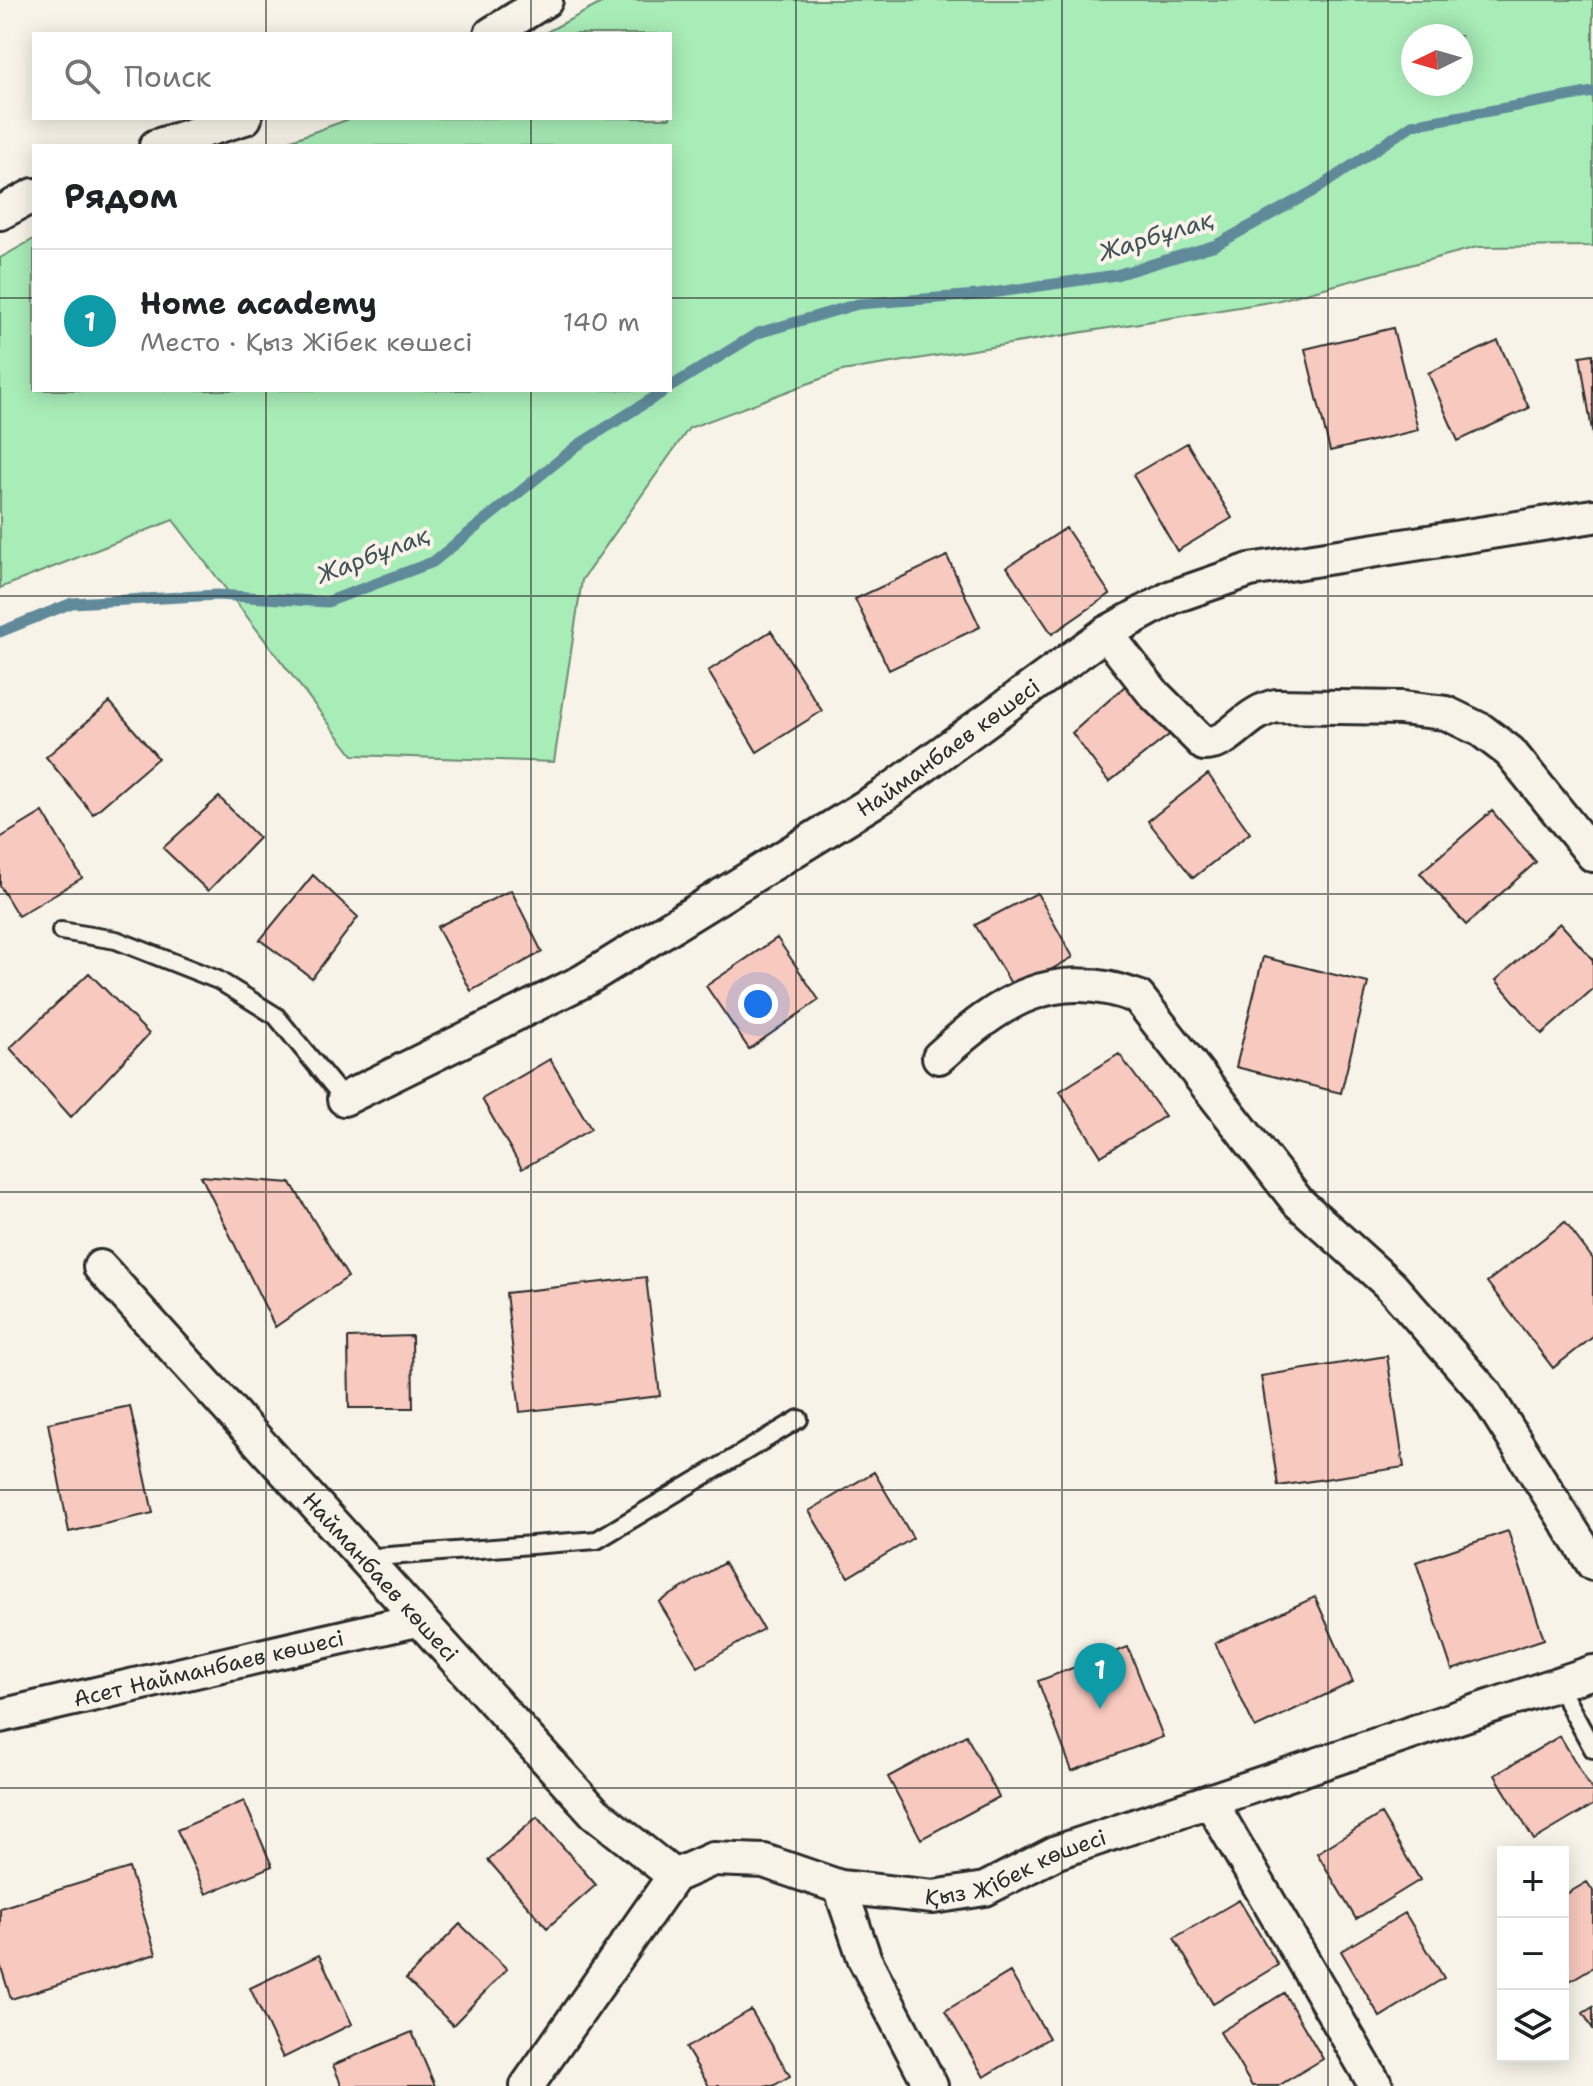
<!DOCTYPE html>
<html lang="ru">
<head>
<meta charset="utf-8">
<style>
  body { margin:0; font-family:"Shantell Sans",sans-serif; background:#f6f6f6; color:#202124 }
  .controls { position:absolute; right:24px; bottom:24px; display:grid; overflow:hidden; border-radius:0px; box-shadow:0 4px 20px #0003 }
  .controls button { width:72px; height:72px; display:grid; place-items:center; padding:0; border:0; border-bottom:2px solid #e0e0e0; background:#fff; color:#202124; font:40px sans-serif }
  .compass { position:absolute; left:1401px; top:24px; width:72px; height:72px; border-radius:50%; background:#fff; box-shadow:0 4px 20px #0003; rotate:265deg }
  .you { position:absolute; left:758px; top:1004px; width:28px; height:28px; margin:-20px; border:6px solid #fff; border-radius:50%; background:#1a73e8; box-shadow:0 0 0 12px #1a73e833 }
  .badge { display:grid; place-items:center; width:52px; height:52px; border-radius:50%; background:#b45309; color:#fff; font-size:26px; font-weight:700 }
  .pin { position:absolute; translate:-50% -66px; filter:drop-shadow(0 2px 4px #0008) }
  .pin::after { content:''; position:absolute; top:42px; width:28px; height:24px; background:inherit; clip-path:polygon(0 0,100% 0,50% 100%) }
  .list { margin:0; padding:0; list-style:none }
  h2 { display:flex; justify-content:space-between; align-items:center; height:104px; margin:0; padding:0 32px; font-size:34px }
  h2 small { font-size:26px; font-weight:400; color:#757577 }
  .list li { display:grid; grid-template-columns:52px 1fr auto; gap:24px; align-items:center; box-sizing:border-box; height:144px; padding:0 32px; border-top:2px solid #e0e0e0 }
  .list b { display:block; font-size:30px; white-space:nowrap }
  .list p { margin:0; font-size:26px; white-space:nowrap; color:#757577 }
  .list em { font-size:26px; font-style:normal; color:#757577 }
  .icon { flex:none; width:44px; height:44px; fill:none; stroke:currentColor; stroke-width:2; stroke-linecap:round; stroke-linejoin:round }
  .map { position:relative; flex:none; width:1593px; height:2086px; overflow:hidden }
  .search { position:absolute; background:#fff; box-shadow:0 4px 20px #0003; left:32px; top:32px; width:640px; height:88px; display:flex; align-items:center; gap:20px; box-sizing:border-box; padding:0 28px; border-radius:0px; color:#757577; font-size:30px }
  .panel { position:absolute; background:#fff; box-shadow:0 4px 20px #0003; left:32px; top:144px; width:640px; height:248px; border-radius:0px }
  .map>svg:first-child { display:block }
  .green { fill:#a8ecb7; stroke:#6a8c71; stroke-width:2; fill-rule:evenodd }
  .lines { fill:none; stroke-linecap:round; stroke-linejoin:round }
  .stream { stroke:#608a9a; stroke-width:11 }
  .building { fill:#f8c9bf; stroke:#2b2b2b; stroke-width:2 }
  .service-casing { stroke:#2b2b2b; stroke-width:22 }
  .minor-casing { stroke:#2b2b2b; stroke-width:38 }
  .service { stroke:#f7f3e8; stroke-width:16 }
  .minor { stroke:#f7f3e8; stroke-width:32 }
  .grid { fill:none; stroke:#2b2b2b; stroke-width:2; stroke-opacity:0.55 }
  .labels { text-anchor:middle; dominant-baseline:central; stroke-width:8; stroke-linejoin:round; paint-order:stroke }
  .street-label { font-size:22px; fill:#2b2b2b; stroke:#f7f3e8 }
  .water-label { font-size:24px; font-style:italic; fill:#415359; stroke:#f7f3e8 }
</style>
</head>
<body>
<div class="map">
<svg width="1593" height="2086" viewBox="0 0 1593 2086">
  <rect width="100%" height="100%" fill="#f7f3e8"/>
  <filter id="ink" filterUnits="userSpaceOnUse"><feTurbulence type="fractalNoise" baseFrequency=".0125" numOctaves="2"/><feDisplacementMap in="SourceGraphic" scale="16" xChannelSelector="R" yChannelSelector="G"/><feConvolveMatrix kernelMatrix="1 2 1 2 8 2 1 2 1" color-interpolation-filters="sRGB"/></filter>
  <g filter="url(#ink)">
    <path class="green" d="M 607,0 L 1593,0 L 1593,246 L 1477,247 L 1276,301 L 842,371 L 689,428 L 582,580 L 554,762 L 353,755 L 173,520 L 0,588 L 0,258 L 34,239 L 34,390 L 670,390 L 670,146 L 275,146 L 352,118 L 670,118 L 670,34 L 543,34 ZM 1461,36 L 1461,84 L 1413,84 L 1413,36 Z"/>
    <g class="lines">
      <path class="stream" d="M 670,387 L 758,333 L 858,304 L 978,295 L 1116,275 L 1216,245 L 1317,189 L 1412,125 L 1593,92
        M 0,632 L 72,603 L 217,595 L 327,602 L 433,562 L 578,445 L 666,390"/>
    </g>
    <path class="building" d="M 1393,328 L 1418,430 L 1330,451 L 1305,349 Z
      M 1498,341 L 1529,408 L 1458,441 L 1428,373 Z
      M 1593,354 L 1593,437 L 1580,356 Z
      M 1187,443 L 1232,518 L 1177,551 L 1133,475 Z
      M 1066,528 L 1110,594 L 1052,634 L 1007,567 Z
      M 947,556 L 980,627 L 889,670 L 855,599 Z
      M 771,631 L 822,711 L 757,752 L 708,671 Z
      M 1134,678 L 1174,731 L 1109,782 L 1072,733 Z
      M 110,702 L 158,758 L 93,814 L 46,757 Z
      M 1208,774 L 1250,833 L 1193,878 L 1148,821 Z
      M 219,797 L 259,838 L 208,891 L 163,848 Z
      M 1492,811 L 1536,862 L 1466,925 L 1420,873 Z
      M 43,812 L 82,878 L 18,916 L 0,886 L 0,838 Z
      M 313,875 L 358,917 L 312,978 L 260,940 Z
      M 511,890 L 542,952 L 471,991 L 437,927 Z
      M 1037,893 L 1073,957 L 1015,990 L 975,925 Z
      M 1560,923 L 1593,960 L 1593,989 L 1542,1034 L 1496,980 Z
      M 777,938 L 819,1000 L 749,1049 L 706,986 Z
      M 1263,957 L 1368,983 L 1341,1093 L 1236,1067 Z
      M 89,973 L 149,1034 L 71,1117 L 10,1048 Z
      M 1119,1054 L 1165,1116 L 1101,1156 L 1060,1091 Z
      M 550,1059 L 591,1129 L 522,1169 L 482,1099 Z
      M 201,1176 L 291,1183 L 348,1277 L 275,1327 Z
      M 1565,1222 L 1593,1259 L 1593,1337 L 1553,1368 L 1487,1282 Z
      M 646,1277 L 660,1396 L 520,1412 L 506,1293 Z
      M 412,1336 L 413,1408 L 349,1408 L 348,1338 Z
      M 1387,1356 L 1404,1467 L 1278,1486 L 1261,1376 Z
      M 130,1406 L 153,1513 L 69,1532 L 48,1423 Z
      M 874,1472 L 913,1538 L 848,1577 L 809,1511 Z
      M 1508,1531 L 1544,1639 L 1452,1670 L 1416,1562 Z
      M 724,1563 L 763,1629 L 698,1667 L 659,1602 Z
      M 1315,1597 L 1353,1682 L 1255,1728 L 1215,1643 Z
      M 1128,1647 L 1163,1737 L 1072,1771 L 1038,1681 Z
      M 966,1735 L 999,1797 L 921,1839 L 888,1777 Z
      M 1560,1736 L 1593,1792 L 1593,1805 L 1534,1840 L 1495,1775 Z
      M 244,1801 L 272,1866 L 206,1894 L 177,1830 Z
      M 1381,1814 L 1420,1880 L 1356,1919 L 1317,1853 Z
      M 537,1817 L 596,1885 L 547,1928 L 488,1860 Z
      M 129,1868 L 156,1954 L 11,1999 L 0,1964 L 0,1908 Z
      M 1587,1882 L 1593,1891 L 1593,1967 L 1563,1985 L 1563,1896 Z
      M 1239,1900 L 1278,1965 L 1213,2004 L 1174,1938 Z
      M 1405,1913 L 1444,1978 L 1380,2017 L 1341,1951 Z
      M 460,1924 L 507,1969 L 453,2025 L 406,1979 Z
      M 319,1955 L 352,2024 L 283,2058 L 250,1988 Z
      M 1010,1972 L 1049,2038 L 984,2077 L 945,2011 Z
      M 1284,1993 L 1323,2059 L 1278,2086 L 1252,2086 L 1220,2032 Z
      M 1593,2007 L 1593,2029 L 1583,2013 Z
      M 751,2010 L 790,2076 L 773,2086 L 709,2086 L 686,2048 Z
      M 412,2032 L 435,2086 L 342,2086 L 333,2065 Z"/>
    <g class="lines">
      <defs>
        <path id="service" d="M 61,931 L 116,940 L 218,980 L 276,1016 L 344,1099
          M 363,1558 L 597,1540 L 799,1419
          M 1558,1685 L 1593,1749"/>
        <g id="minor">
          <path d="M 491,34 L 546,0"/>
          <path d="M 156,146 L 245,118"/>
          <path d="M 0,213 L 34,195"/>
          <path d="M 1106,633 L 1154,694 L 1204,744 C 1232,744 1243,713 1276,706 L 1401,708 L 1446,713 L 1481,730 L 1510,752 L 1593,855"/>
          <path d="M 939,1057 C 1001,1001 1052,965 1138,997 L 1298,1202 L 1391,1286 L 1485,1393 L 1593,1564"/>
          <path id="s1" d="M 344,1099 L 583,981 L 884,795 L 1106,633 L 1172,597 L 1250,570 L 1593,516"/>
          <path id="s2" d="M 100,1267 L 595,1813 L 674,1876"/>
          <path id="s3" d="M 0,1716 L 417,1620"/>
          <path d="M 1210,1801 L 1376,2086"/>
          <path d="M 840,1887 L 865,1960 L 931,2086"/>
          <path id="s4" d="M 527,2086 L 674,1876 L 713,1859 L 764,1861 L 840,1887 L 933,1897 L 985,1889 L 1057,1852 L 1593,1672"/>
        </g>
      </defs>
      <use href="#service" class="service-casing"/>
      <use href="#minor" class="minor-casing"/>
      <use href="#service" class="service"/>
      <use href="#minor" class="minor"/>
    </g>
  </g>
  <path class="grid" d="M 266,0 L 266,34M 531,0 L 531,34M 796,0 L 796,2086M 1062,0 L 1062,2086M 1328,0 L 1328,2086M 266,118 L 266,146M 531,118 L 531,146M 0,298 L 34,298M 670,298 L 1593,298M 266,390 L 266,2086M 531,390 L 531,2086M 0,596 L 1593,596M 0,894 L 1593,894M 0,1192 L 1593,1192M 0,1490 L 1593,1490M 0,1788 L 1593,1788"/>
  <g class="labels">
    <g class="street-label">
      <text stroke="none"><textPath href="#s1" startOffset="700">Найманбаев көшесі</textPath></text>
      <text stroke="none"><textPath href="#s2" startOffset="418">Найманбаев көшесі</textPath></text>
      <text stroke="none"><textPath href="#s3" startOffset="214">Асет Найманбаев көшесі</textPath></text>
      <text stroke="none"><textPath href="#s4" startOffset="612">Қыз Жібек көшесі</textPath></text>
    </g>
    <g class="water-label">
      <text transform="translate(1156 236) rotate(-17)">Жарбұлақ</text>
      <text transform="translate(373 555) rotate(-21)">Жарбұлақ</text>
    </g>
  </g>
</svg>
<div class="controls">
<button>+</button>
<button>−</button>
<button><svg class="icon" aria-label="layers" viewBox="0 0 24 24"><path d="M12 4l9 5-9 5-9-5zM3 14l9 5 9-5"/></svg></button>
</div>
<svg class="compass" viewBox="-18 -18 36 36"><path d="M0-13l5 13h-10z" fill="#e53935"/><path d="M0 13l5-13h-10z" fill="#757577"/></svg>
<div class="you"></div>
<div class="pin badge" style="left:1100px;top:1709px;background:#0f9aa8">1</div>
<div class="search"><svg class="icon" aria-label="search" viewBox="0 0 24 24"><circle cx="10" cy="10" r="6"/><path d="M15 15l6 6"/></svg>Поиск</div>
<section class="panel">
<h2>Рядом<small></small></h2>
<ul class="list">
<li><span class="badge" style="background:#0f9aa8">1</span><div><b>Home academy</b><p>Место · Қыз Жібек көшесі</p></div><em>140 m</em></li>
</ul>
</section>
</div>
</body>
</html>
